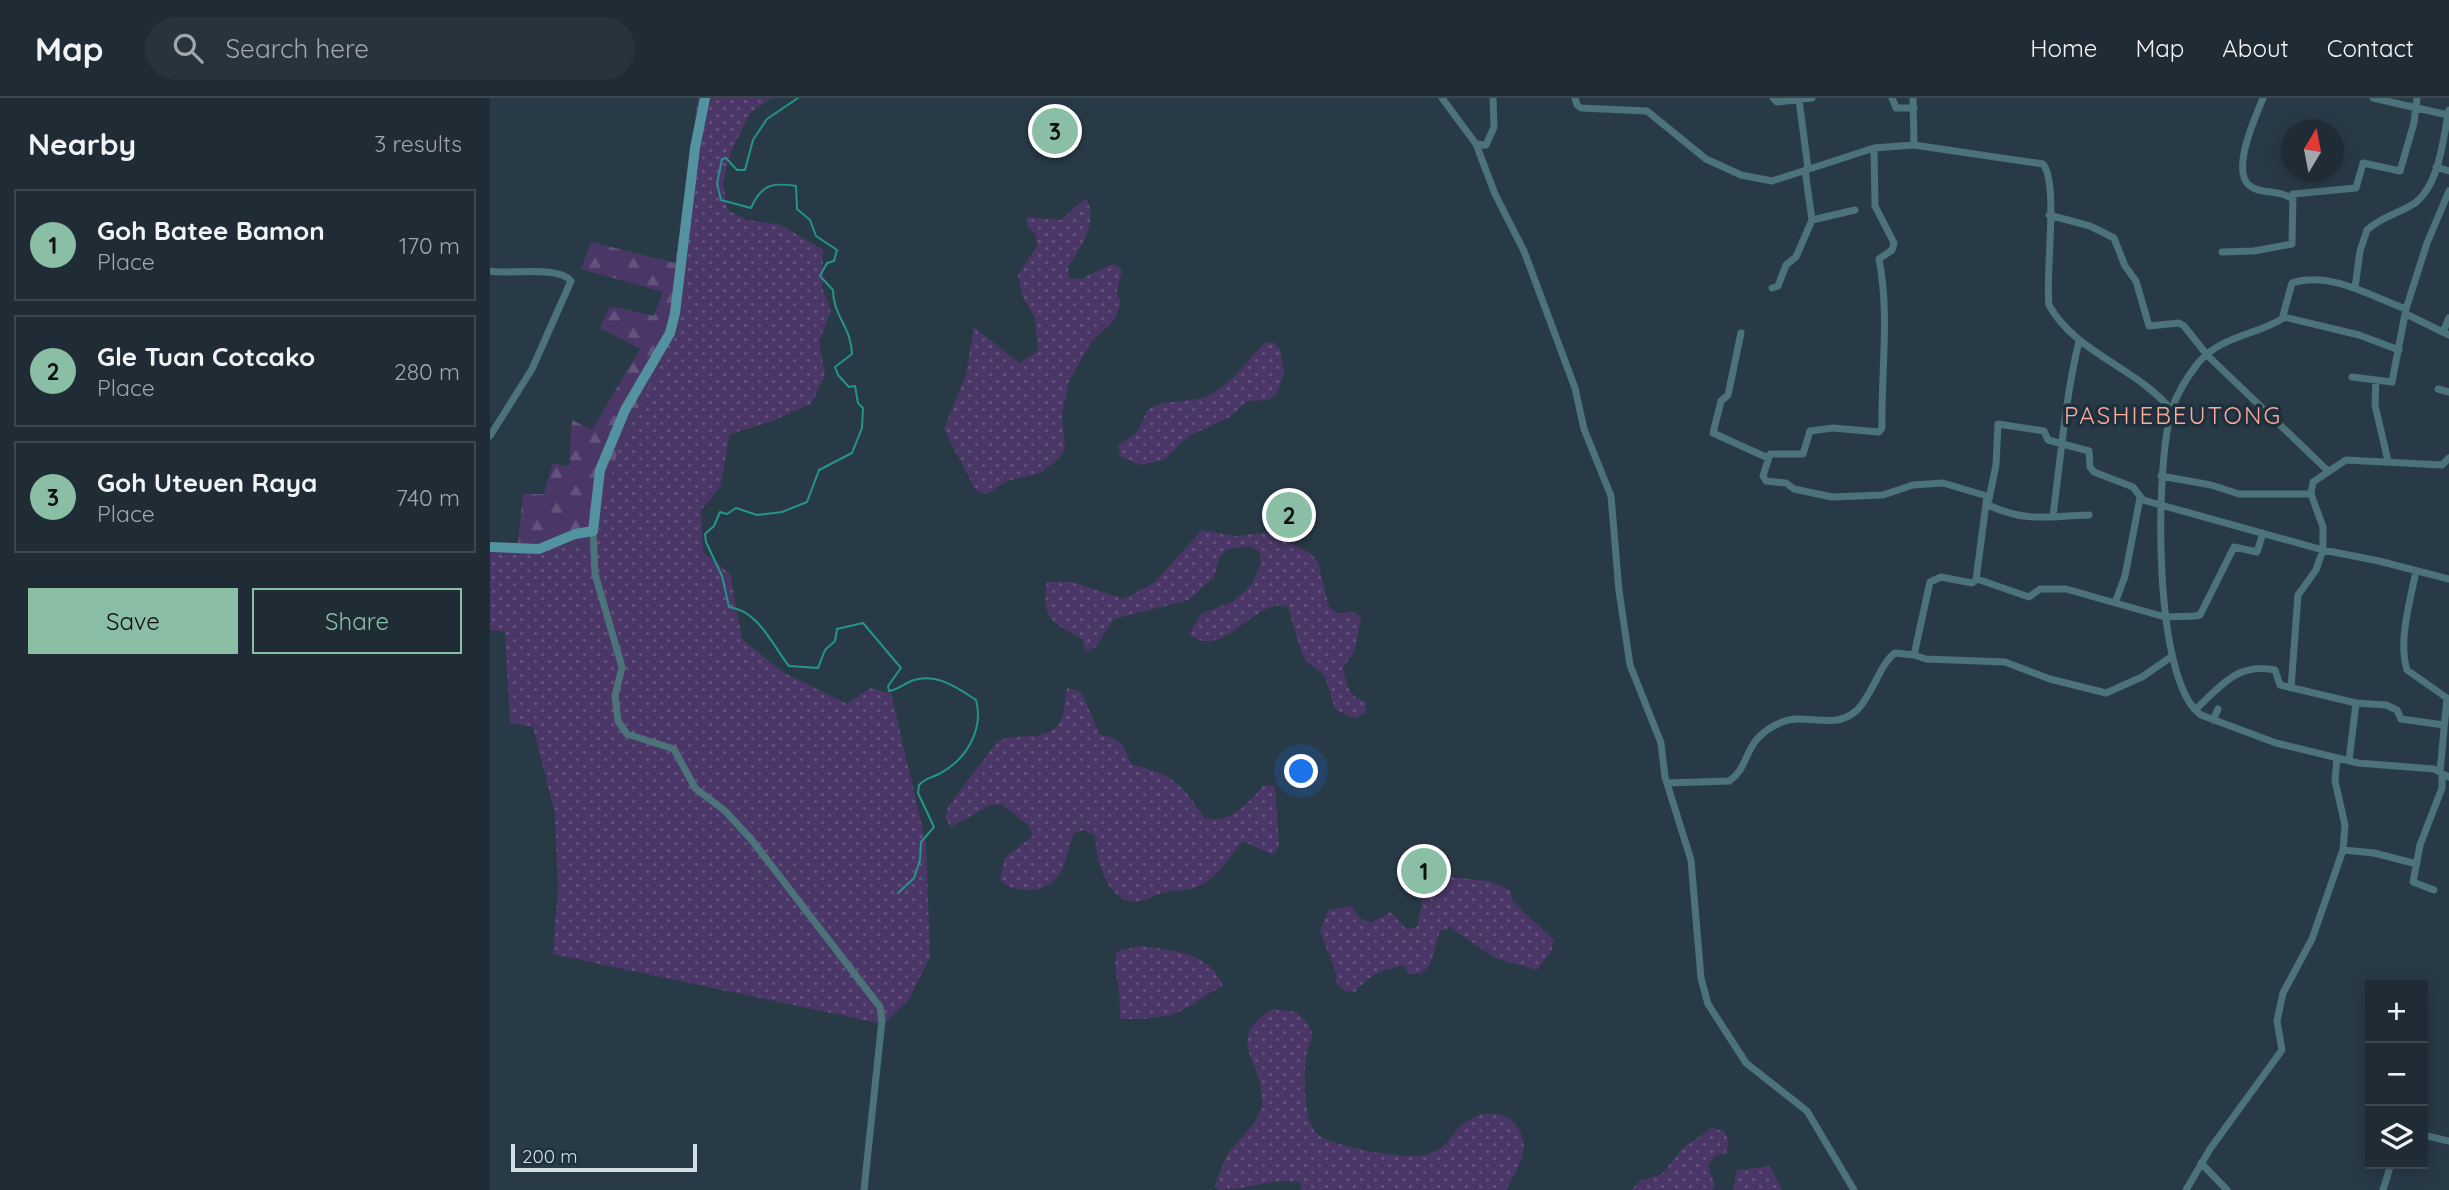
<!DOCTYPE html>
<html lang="en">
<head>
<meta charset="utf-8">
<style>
  body { margin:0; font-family:Quicksand,sans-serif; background:#27343d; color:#f1f3f6 }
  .controls { position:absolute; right:21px; bottom:21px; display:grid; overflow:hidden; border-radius:0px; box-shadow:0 4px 18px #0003 }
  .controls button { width:63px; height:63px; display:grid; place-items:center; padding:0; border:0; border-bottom:2px solid #3c4850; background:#1f2c35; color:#f1f3f6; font:35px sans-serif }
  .compass { position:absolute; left:1791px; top:21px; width:63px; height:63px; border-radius:50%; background:#1f2c35; box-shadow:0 4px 18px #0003; rotate:10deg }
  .scale { position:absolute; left:21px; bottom:18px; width:186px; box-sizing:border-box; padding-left:7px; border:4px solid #d1dce4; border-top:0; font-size:19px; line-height:24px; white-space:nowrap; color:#d1dce4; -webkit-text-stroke:5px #1f303d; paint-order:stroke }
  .you { position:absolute; left:812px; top:674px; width:24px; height:24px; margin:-18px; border:5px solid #fff; border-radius:50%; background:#1a73e8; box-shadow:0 0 0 10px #1a73e833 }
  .badge { display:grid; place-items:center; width:46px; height:46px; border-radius:50%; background:#8abfa5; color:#111; font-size:23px; font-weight:700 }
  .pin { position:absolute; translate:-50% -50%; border:4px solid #fff; box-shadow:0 2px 7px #0006 }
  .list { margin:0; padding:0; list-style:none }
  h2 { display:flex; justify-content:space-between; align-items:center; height:91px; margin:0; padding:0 28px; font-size:30px }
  h2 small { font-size:23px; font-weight:400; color:#a1a7ad }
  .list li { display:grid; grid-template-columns:46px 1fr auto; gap:21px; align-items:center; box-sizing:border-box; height:112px; margin:0 14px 14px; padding:0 14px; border:2px solid #3c4850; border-radius:0px }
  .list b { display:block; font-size:26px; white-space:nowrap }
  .list p { margin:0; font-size:23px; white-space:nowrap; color:#a1a7ad }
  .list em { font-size:23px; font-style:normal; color:#a1a7ad }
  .actions { display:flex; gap:14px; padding:21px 28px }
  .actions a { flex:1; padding:16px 0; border:2px solid #8abfa5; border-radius:0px; text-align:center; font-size:24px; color:#8abfa5 }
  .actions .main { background:#8abfa5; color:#111 }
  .icon { flex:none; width:38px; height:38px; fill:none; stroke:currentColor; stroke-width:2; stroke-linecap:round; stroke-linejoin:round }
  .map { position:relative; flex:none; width:1959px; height:1092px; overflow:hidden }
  header { display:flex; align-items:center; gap:42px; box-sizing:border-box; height:98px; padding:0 35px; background:#1f2c35; border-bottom:2px solid #3c4850 }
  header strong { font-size:33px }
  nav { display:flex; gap:38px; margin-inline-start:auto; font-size:24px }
  .search { width:490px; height:63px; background:#27343d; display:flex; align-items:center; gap:18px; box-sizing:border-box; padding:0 24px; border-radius:38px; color:#a1a7ad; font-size:26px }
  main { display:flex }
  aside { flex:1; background:#1f2c35 }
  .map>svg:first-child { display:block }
  .grass { fill:url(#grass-dots) }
  .forest { fill:url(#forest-firs) }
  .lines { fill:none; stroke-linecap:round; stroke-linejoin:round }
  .stream { stroke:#239688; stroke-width:2 }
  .street { stroke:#4c727a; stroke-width:7 }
  .secondary { stroke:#53929f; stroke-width:10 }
  .labels { text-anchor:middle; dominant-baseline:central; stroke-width:7; stroke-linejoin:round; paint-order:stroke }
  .quarter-label { font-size:24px; letter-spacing:2px; fill:#fcaa9c; stroke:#1f303d }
</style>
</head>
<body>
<header>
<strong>Map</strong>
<div class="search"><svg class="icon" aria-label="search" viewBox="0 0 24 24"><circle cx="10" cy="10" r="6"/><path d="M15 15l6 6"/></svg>Search here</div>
<nav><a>Home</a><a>Map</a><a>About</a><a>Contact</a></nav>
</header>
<main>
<aside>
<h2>Nearby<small>3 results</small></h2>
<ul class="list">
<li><span class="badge">1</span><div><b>Goh Batee Bamon</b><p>Place</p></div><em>170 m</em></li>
<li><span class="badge">2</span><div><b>Gle Tuan Cotcako</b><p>Place</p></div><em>280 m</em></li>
<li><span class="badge">3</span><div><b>Goh Uteuen Raya</b><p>Place</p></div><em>740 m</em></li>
</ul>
<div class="actions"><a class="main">Save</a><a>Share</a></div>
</aside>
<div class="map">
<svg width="1959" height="1092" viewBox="0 0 1959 1092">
  <defs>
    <pattern id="grass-dots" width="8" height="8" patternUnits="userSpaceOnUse" patternTransform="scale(1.75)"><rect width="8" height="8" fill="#4b3767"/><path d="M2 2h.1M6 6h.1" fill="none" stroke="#64537d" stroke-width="1.8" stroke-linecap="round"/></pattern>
    <pattern id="forest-firs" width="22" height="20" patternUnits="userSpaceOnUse" patternTransform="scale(1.75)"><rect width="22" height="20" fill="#4b3767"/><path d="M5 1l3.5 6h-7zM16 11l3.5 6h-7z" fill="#64537d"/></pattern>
  </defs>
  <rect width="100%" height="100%" fill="#293a47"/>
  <path class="grass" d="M 208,0 L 282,0 L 260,15 L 241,54 L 233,83 L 237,112 L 258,122 L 291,127 L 333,152 L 332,190 L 341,212 L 329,244 L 335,277 L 321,306 L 280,324 L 240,336 L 230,390 L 211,412 L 213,454 L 240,476 L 252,541 L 294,575 L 357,606 L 380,590 L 401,595 L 436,746 L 440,859 L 418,903 L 393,926 L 63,856 L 68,790 L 65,715 L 43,629 L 20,625 L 15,534 L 0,532 L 0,445 L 105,447 L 128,351 L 164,280 L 199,194 L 185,165 Z
    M 596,100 C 609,124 591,149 578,169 L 579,180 L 591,181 L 623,166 L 632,172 L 627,194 L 631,205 L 625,221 L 601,244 L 579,283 L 572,317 L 575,351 L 569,360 L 551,375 L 517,383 L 497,396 L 486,393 L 454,331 L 476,276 L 484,229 L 529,265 L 548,253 L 545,220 L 533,200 L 528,177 L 547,148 L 546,137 L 538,130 L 536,119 L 571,122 Z
    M 783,244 L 790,252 L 794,274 L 787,295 L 779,302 L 757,303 L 740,319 L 699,338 L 674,362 L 650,367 L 630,358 L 628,348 L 647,334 L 658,312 L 668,306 L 715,300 L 725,294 L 744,279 L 774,245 Z
    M 712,432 L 746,438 L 780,434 L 821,456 L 828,465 L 839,509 L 848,516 L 860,513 L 871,518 L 865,552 L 853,570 C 857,587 858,599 876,604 L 875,615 L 865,621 L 845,611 L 835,578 L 816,563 L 811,553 L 798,509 C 764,497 734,565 699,536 L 711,516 L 744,503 L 761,487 L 771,466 L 770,454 L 760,448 L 738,451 L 730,458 L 724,479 L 699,502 L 624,521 L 606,549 L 595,553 L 593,542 C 563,524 551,522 557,484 L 582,484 L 634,501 L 664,485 Z
    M 577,590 L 591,594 L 610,637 C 631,639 634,648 641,666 C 682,677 691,684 714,720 C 740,726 757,707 773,688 L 785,688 L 789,748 L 783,757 L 753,743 C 741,757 730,776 713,786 C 698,794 687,791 672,795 C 665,796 659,802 652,803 C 617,809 606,762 605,737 L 594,732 L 584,735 C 579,748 576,766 569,777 C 556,796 524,797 510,782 L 515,760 L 543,738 L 539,728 L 511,706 L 500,707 L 461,729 L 455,720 L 458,709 L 507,644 C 526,632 557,647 570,624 C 575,616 575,600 577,590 Z
    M 950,778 L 998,783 L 1020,792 L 1022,803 L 1064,842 L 1061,854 L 1047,872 L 1005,860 L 960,829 L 950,833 L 940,867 L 931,876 L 919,876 L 913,867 C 890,872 880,877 865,894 L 855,893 L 846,886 L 846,875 L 830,833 L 839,812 L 861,808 L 870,820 L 881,825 L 901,814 L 916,831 L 927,829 L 932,806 L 926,784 Z
    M 649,848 C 681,852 719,853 733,888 C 717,895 708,904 695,911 C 673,922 652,921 629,921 C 633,893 623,878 626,854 Z
    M 783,911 L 806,914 C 811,919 821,927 822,934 C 824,943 818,946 817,954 C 813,973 813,1023 827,1036 C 841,1049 918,1062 936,1057 C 963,1048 959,1035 976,1024 C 994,1012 1016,1012 1027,1029 C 1043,1051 1027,1070 1016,1092 L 811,1092 L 810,1084 C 780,1080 758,1092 728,1092 L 725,1088 C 729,1077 733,1063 740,1053 C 751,1039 771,1024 772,1004 C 774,961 731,942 783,911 Z
    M 1222,1030 L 1234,1033 L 1239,1044 L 1236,1055 L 1225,1058 L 1218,1067 L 1225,1089 L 1222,1092 L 1141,1092 L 1150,1083 L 1172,1076 L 1193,1050 Z
    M 1280,1068 L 1292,1092 L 1243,1092 L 1247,1072 Z"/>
  <path class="forest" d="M 101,144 L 185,165 L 199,194 L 164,280 L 128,351 L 105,447 L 28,445 L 33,396 L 54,396 L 63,365 L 79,369 L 82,322 L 102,332 L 150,251 L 110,230 L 120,208 L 164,218 L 173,194 L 91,171 Z"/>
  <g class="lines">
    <path class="stream" d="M 308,0 L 277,21 L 263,42 L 255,72 L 247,72 L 236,60 L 232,61 L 227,86 L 231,102 L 261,110 C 271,87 282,84 306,88 L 307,111 L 320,122 L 326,138 L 347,152 L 344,163 L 337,165 L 330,178 L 343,192 C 343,218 361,228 362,256 L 345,269 L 348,277 L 359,289 L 365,288 L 368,305 L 373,310 L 372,330 L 362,355 L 329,372 L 317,404 L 292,414 L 267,417 L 246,410 L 237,416 L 230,414 L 224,428 L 215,436 L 216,444 L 232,478 L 239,509 C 269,513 282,547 299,568 L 328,570 L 335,552 L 345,543 L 347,531 L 373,525 L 411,570 L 398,588 L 399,593 C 407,592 415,585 424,582 C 447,575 468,590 486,602 C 494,632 476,662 449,676 C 441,680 436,680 429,687 L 428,695 L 444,729 L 431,744 L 430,762 L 424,780 L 408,795"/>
    <path class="street" d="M 952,0 L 986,46 L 1005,96 L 1034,153 L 1085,290 L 1094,331 L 1121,398 L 1129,493 L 1140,567 L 1171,645 L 1175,679 L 1201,762 L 1211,880 L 1218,906 L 1256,965 L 1317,1013 L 1364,1092
      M 1085,0 L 1087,7 L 1091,10 L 1157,13 L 1216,61 L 1251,77 L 1282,83 L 1384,50 L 1424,47 L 1423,0
      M 1283,0 L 1287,4 L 1322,0
      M 1402,0 L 1406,10 L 1424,10
      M 1773,0 C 1766,18 1740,73 1760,88 C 1772,97 1788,91 1801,100
      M 1883,0 L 1958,17
      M 1309,2 L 1318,70
      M 986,46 L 996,47 L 1004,29 L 1003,0
      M 1424,47 L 1553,66 C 1569,85 1555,176 1559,207 C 1586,256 1647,269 1682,313
      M 1384,50 L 1385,108 L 1404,145 L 1402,152 L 1389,161 C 1400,217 1391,273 1392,330 L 1389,334 L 1343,330 L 1320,333 L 1313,356 L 1280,356 L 1273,378 L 1276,383 L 1296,385 L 1304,391 L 1342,399 L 1393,397 L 1423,387 L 1453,385 L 1497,398 L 1486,482 L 1482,485 L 1451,479 L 1440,484 L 1424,557
      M 1946,69 L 1959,73
      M 1559,117 L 1600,128 L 1624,140 L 1635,168 L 1646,183 L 1659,228 L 1689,225 L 1694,228 L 1717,257 L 1837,372
      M 1322,122 L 1365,112
      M 1732,154 L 1764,153 L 1802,146 L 1803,96 L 1866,90 L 1873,65 L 1910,73 L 1924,25 L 1927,0
      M 0,173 C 18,177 69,167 81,183 L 42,271 L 0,338
      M 1282,190 L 1288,188 L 1296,167 L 1306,159 L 1322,122 L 1315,72
      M 1865,190 L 1870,153 L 1877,132 C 1890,119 1910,115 1925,105 C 1950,86 1953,40 1959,12
      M 1916,211 L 1937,145 L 1959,93
      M 1916,216 L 1959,237
      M 1794,219 L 1869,237 L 1909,252
      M 1953,234 L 1959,220
      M 1251,235 L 1238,297 L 1231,303 L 1223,335 L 1278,360
      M 1862,279 L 1902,284 L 1916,211 C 1880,198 1841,173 1802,185 L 1792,221 C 1763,238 1731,238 1708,265 C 1698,278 1687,296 1682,311 C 1665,365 1662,583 1711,617 L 1786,645 L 1868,665 L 1944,671 L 1959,679
      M 1886,282 L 1885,307 L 1898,363
      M 1948,291 L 1959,294
      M 1671,378 L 1721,387 L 1749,396 L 1821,396
      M 1499,401 L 1506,367 L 1508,326 L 1554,333 L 1558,342 L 1599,353 L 1600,369 L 1604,374 L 1643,389 L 1653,402 L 1833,452 L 1889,463 L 1959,481
      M 1498,407 C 1537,425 1558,418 1599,417
      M 1563,417 C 1571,359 1575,301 1589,243
      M 103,433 L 105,476 L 132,569 L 125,598 L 128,623 L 137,636 L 184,651 L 205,690 L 235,713 L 261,741 L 390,909 L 392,922 L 374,1092
      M 1926,473 C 1920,504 1908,542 1917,572 L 1957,600 L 1950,674
      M 1487,481 L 1539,499 L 1550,491 L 1576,491 L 1675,519 L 1705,518 L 1710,517 L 1744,449 L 1767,454 L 1773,435
      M 1625,505 L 1635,478 L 1650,400
      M 1801,590 L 1808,497 L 1826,472 L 1833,452 L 1833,429 L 1821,396 L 1823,384 L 1856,362 L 1952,367 L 1959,360
      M 1705,612 C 1730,589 1747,564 1785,572 L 1790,587 L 1866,605 L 1896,607 L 1907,612 L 1911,621 L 1954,627
      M 1723,622 L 1728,611
      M 1859,663 L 1866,605
      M 1177,685 L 1239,683 C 1263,667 1250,642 1292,624 C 1315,614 1343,633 1366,613 C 1381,600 1391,564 1405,555 L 1424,557 L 1436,561 L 1515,564 L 1560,581 L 1616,595 L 1652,579 L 1681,559
      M 1853,752 L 1884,755 L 1927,766
      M 1944,792 L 1923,784 L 1930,747 L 1952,690 L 1952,677
      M 1933,1037 L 1959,1043
      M 1711,1065 L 1737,1092
      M 1696,1092 L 1720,1051 L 1792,952 L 1787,923 L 1793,895 L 1822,841 L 1853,752 L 1855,727 L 1845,683 L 1847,660
      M 1893,1092 L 1901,1066"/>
    <path class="secondary" d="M 0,449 L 49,451 L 85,436 L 103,433 L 110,372 L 135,312 L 180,235 L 185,215 L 205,50 L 215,0"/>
  </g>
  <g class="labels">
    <g class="quarter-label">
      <text x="1683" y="317">PASHIEBEUTONG</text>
    </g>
  </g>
</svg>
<div class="controls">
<button>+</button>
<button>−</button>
<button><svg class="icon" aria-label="layers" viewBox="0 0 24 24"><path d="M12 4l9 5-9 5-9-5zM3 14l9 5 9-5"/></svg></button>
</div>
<svg class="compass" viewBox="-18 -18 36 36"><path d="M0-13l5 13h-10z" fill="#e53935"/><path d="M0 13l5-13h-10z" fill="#a1a7ad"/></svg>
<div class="scale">200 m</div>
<div class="you"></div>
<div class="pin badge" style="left:934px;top:773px">1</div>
<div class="pin badge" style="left:799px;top:417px">2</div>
<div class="pin badge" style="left:565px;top:33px">3</div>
</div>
</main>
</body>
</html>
